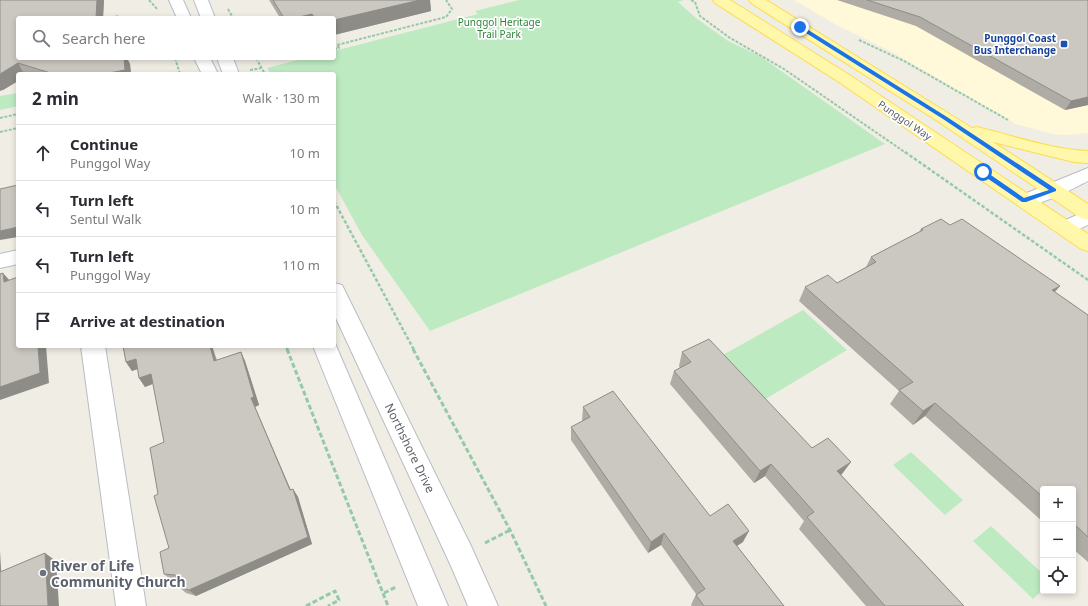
<!DOCTYPE html>
<html lang="en">
<head>
<meta charset="utf-8">
<style>
  body { margin:0; font-family:"Noto Sans",sans-serif; background:#f7f7f7; color:#2b2b33 }
  .controls { position:absolute; right:12px; bottom:12px; display:grid; overflow:hidden; border-radius:4px; box-shadow:0 2px 6px #0003 }
  .controls button { width:36px; height:36px; display:grid; place-items:center; padding:0; border:0; border-bottom:1px solid #e1e1e2; background:#fff; color:#2b2b33; font:20px sans-serif }
  .stop { position:absolute; width:12px; height:12px; margin:-9px; border:3px solid #1a73e8; border-radius:50%; background:#fff }
  .stop.end { background:#1a73e8; border-color:#fff; box-shadow:0 1px 4px #0008 }
  .list { margin:0; padding:0; list-style:none }
  h2 { display:flex; justify-content:space-between; align-items:center; height:52px; margin:0; padding:0 16px; font-size:17px }
  h2 small { font-size:13px; font-weight:400; color:#7c7c81 }
  .list li { display:grid; grid-template-columns:26px 1fr auto; gap:12px; align-items:center; box-sizing:border-box; height:56px; padding:0 16px; border-top:1px solid #e1e1e2 }
  .list b { display:block; font-size:15px; white-space:nowrap }
  .list p { margin:0; font-size:13px; white-space:nowrap; color:#7c7c81 }
  .list em { font-size:13px; font-style:normal; color:#7c7c81 }
  .icon { flex:none; width:22px; height:22px; fill:none; stroke:currentColor; stroke-width:2; stroke-linecap:round; stroke-linejoin:round }
  .map { position:relative; flex:none; width:1088px; height:606px; overflow:hidden }
  .search { position:absolute; background:#fff; box-shadow:0 2px 6px #0003; left:16px; top:16px; width:320px; height:44px; display:flex; align-items:center; gap:10px; box-sizing:border-box; padding:0 14px; border-radius:4px; color:#7c7c81; font-size:15px }
  .panel { position:absolute; background:#fff; box-shadow:0 2px 6px #0003; left:16px; top:72px; width:320px; height:276px; border-radius:4px }
  .map>svg:first-child { display:block }
  .commercial { fill:#fff9da }
  .green { fill:#beeac2 }
  .lines { fill:none; stroke-linecap:round; stroke-linejoin:round }
  .minor-casing { stroke:#b9bcc1; stroke-width:2 }
  .major-casing { stroke:#fedb4f; stroke-width:2 }
  .path-far2 { stroke:#95c9a8; stroke-width:2; stroke-dasharray:3 1.5; stroke-linecap:butt }
  .path-far1 { stroke:#95c9a8; stroke-width:2.5; stroke-dasharray:3.5 2; stroke-linecap:butt }
  .path { stroke:#95c9a8; stroke-width:3; stroke-dasharray:5 2.5; stroke-linecap:butt }
  .minor { fill:#fff; fill-rule:evenodd }
  .major { fill:#fff8aa; fill-rule:evenodd }
  .wall { fill:#afaca6 }
  .shaded-wall { fill:#8e8c87 }
  .building { fill:#cbc8c1; stroke:#8e8c87 }
  .route { fill:#1a73e8 }
  .transit-dot { fill:#1a4fb4; stroke:#fff; stroke-width:1.5 }
  .worship-dot { fill:#6b7280; stroke:#fff; stroke-width:1.5 }
  .labels { text-anchor:middle; dominant-baseline:central; stroke-width:3.5; stroke-linejoin:round; paint-order:stroke }
  .far-park-label { font-size:10px; fill:#2d8438; stroke:#fff }
  .far-transit-label { font-size:10px; font-weight:bold; fill:#164399; stroke:#fff; text-anchor:end }
  .far-street-label { font-size:10px; fill:#5c6066; stroke:#fff }
  .street-label { font-size:12px; fill:#5c6066; stroke:#fff }
  .near-worship-label { font-size:14px; font-weight:bold; fill:#5b616d; stroke:#fff; text-anchor:start }
</style>
</head>
<body>
<div class="map">
<svg width="1088" height="606" viewBox="0 0 1088 606">
  <rect width="100%" height="100%" fill="#f0eee4"/>
  <path class="commercial" d="M 794,0 L 1088,0 L 1088,133 L 1066,135 L 1053,134 L 1016,124 L 894,53 L 837,25 Z"/>
  <path class="green" d="M 519,0 L 684,0 L 678,2 L 696,18 L 728,41 L 760,56 L 885,144 L 430,331 L 362,235 L 334,184 L 334,74 L 271,74 L 267,68 L 305,58 L 334,58 L 334,51 L 478,14 L 475,11 Z
    M 18,93 L 18,106 L 0,110 L 0,96 Z
    M 803,310 L 847,350 L 764,400 L 721,356 Z
    M 911,452 L 963,500 L 945,515 L 893,465 Z
    M 991,526 L 1043,574 L 1043,590 L 1033,599 L 973,541 Z"/>
  <g class="lines">
    <defs>
      <path id="minor" d="M 169,0 L 183,0 L 191,18 L 177,18 Z
        M 194,0 L 208,0 L 215,18 L 201,18 Z
        M 194,58 L 210,58 L 218,74 L 202,74 Z
        M 217,58 L 233,58 L 239,74 L 223,74 Z
        M 1088,168 L 1088,181 C 1072,189 1034,210 1017,205 L 1014,201 L 1017,197 Z
        M 1088,210 L 1088,225 L 1066,235 L 1059,233 L 1056,228 L 1059,223 Z
        M 18,250 L 18,264 L 0,268 L 0,254 Z
        M 334,283 L 342,285 L 345,291 L 471,546 L 498,606 L 468,606 L 451,566 L 334,314 Z
        M 334,341 L 448,606 L 418,606 L 313,346 L 334,346 Z
        M 81,346 L 105,346 L 146,606 L 116,606 Z"/>
      <path id="major" d="M 713,0 L 730,0 L 851,76 L 1088,234 L 1088,251 L 1081,249 L 839,82 L 715,3 Z
        M 749,0 L 766,0 L 972,128 L 977,127 C 1014,136 1050,149 1088,151 L 1088,163 L 1074,162 L 993,142 L 1088,204 L 1088,220 L 1081,218 L 939,122 L 751,3 Z"/>
    </defs>
    <use href="#minor" class="minor-casing"/>
    <use href="#major" class="major-casing"/>
    <path class="path-far2" d="M 149,0 L 158,10
      M 691,0 L 695,2 L 700,16 L 730,38 L 784,69 L 906,153
      M 228,9 L 233,18
      M 859,40 L 904,61 L 1008,120
      M 334,49 L 339,48 L 337,45 L 446,17 L 452,9 L 446,0
      M 175,58 L 180,74
      M 256,58 L 265,74
      M 250,70 L 261,68
      M 0,118 L 18,114
      M 0,132 L 18,128"/>
    <path class="path-far1" d="M 905,152 L 1088,280
      M 334,201 L 414,350
      M 286,346 L 288,350"/>
    <path class="path" d="M 287,349 L 388,606
      M 413,349 L 510,530 L 546,606
      M 485,543 L 510,530
      M 384,593 L 396,587
      M 306,606 L 335,591 L 339,600 L 328,606"/>
    <use href="#minor" class="minor"/>
    <use href="#major" class="major"/>
  </g>
  <path class="wall" d="M 0,0 L 104,0 L 103,18 L 18,58 L 127,58 L 130,64 L 131,74 L 18,74 L 18,81 L 3,90 Z
    M 269,0 L 430,0 L 431,11 L 334,35 L 334,18 L 280,18 Z
    M 837,0 L 1088,0 L 1088,105 L 1065,110 L 916,26 Z
    M 950,225 L 1055,292 L 1088,315 L 1088,562 L 1073,549 L 1073,489 L 1043,489 L 1043,522 L 925,416 L 913,425 L 890,404 L 899,391 L 799,301 L 805,287 L 837,283 L 866,267 L 871,257 L 919,232 L 921,229 Z
    M 123,346 L 212,346 L 217,360 L 241,352 L 245,361 L 259,405 L 255,407 L 291,490 L 293,489 L 298,497 L 312,544 L 196,596 L 186,593 L 179,587 L 177,581 L 171,580 L 164,574 L 169,548 L 158,494 L 164,442 L 153,384 L 145,387 L 139,378 L 138,369 L 132,371 L 126,362 Z
    M 682,352 L 812,448 L 842,474 L 841,475 L 964,606 L 866,606 L 799,529 L 804,521 L 765,476 L 754,483 L 670,384 L 674,371 L 680,368 L 679,366 Z
    M 583,407 L 710,516 L 743,542 L 737,546 L 784,606 L 692,606 L 691,605 L 696,594 L 661,545 L 648,553 L 571,440 L 571,427 L 583,421 L 582,420 Z"/>
  <path class="shaded-wall" d="M 97,0 L 104,0 L 103,18 L 96,18 Z
    M 420,0 L 430,0 L 431,11 L 334,35 L 334,20 Z
    M 312,14 L 313,18 L 295,18 Z
    M 124,58 L 127,58 L 130,64 L 131,74 L 104,74 Z
    M 18,63 L 24,74 L 18,74 L 18,81 L 3,90 L 0,91 L 0,74 Z
    M 1088,97 L 1088,105 L 1065,110 L 1071,101 Z
    M 18,227 L 18,237 L 0,240 L 0,231 Z
    M 3,273 L 12,283 L 4,282 Z
    M 1060,286 L 1048,300 L 1052,290 Z
    M 38,346 L 46,346 L 49,383 L 0,400 L 0,387 Z
    M 210,346 L 212,346 L 219,370 L 214,361 Z
    M 241,352 L 245,361 L 259,405 L 255,407 L 294,498 L 290,490 L 251,398 Z
    M 136,359 L 143,367 L 132,371 L 126,362 Z
    M 151,374 L 157,382 L 145,387 L 139,378 Z
    M 935,403 L 925,416 L 913,425 L 923,411 Z
    M 851,462 L 842,474 L 829,483 L 837,471 Z
    M 771,464 L 765,476 L 754,483 L 760,471 Z
    M 293,489 L 298,497 L 312,544 L 196,596 L 189,590 Z
    M 749,531 L 743,542 L 727,552 L 733,541 Z
    M 664,533 L 661,545 L 648,553 L 651,542 Z
    M 0,551 L 2,584 L 0,583 Z
    M 45,553 L 56,561 L 59,606 L 48,606 Z"/>
  <path class="building" d="M 0,0 L 97,0 L 96,18 L 18,18 L 18,58 L 124,58 L 125,70 L 104,74 L 54,74 L 18,63 L 0,74 Z
    M 273,0 L 420,0 L 334,20 L 334,18 L 315,18 L 312,14 L 295,18 L 284,18 Z
    M 867,0 L 1088,0 L 1088,97 L 1071,101 L 920,17 Z
    M 118,16 L 118,18 L 105,18 Z
    M 18,185 L 18,227 L 0,231 L 0,189 Z
    M 941,219 L 950,225 L 962,219 L 1060,286 L 1052,290 L 1088,315 L 1088,537 L 1073,523 L 1073,489 L 1043,489 L 1043,497 L 935,403 L 923,411 L 899,390 L 913,382 L 805,287 L 828,275 L 837,283 L 876,262 L 871,257 L 923,230 L 921,229 Z
    M 3,273 L 4,282 L 18,277 L 18,346 L 38,346 L 40,373 L 0,387 L 0,274 Z
    M 709,339 L 812,448 L 828,438 L 851,462 L 837,471 L 964,606 L 885,606 L 807,517 L 814,512 L 771,464 L 760,471 L 674,371 L 691,362 L 682,352 Z
    M 123,346 L 210,346 L 214,361 L 241,352 L 254,397 L 251,398 L 290,490 L 293,489 L 308,537 L 189,590 L 179,587 L 175,575 L 164,574 L 160,552 L 169,548 L 154,496 L 158,494 L 150,448 L 164,442 L 151,374 L 139,378 L 136,359 L 126,362 Z
    M 613,391 L 710,516 L 728,504 L 749,531 L 733,541 L 784,606 L 704,606 L 696,595 L 705,589 L 664,533 L 651,542 L 571,427 L 590,417 L 583,407 Z
    M 45,553 L 48,606 L 0,606 L 0,572 Z"/>
  <path class="route" d="M 798,26 L 802,26 L 947,117 L 1056,189 L 1056,191 L 1026,202 L 1022,202 L 981,174 L 981,171 L 985,171 L 1024,198 L 1049,190 L 943,119 L 798,28 Z"/>
  <rect class="transit-dot" x="1060" y="40" width="8" height="8" rx="2"/>
  <circle class="worship-dot" cx="43" cy="573" r="4"/>
  <g class="labels">
    <g class="far-park-label">
      <text x="499" y="22">Punggol Heritage<tspan x="499" dy="12">Trail Park</tspan></text>
    </g>
    <g class="far-transit-label">
      <text x="1056" y="38">Punggol Coast<tspan x="1056" dy="12">Bus Interchange</tspan></text>
    </g>
    <g class="far-street-label">
      <text transform="translate(905 120) rotate(34)">Punggol Way</text>
    </g>
    <g class="street-label">
      <text transform="translate(410 448) rotate(64)">Northshore Drive</text>
    </g>
    <g class="near-worship-label">
      <text x="51" y="565">River of Life<tspan x="51" dy="16">Community Church</tspan></text>
    </g>
  </g>
</svg>
<div class="controls">
<button>+</button>
<button>−</button>
<button><svg class="icon" aria-label="locate" viewBox="0 0 24 24"><circle cx="12" cy="12" r="6"/><path d="M12 2v4M12 18v4M2 12h4M18 12h4"/></svg></button>
</div>
<div class="stop" style="left:983px;top:172px"></div>
<div class="stop end" style="left:800px;top:27px"></div>
<div class="search"><svg class="icon" aria-label="search" viewBox="0 0 24 24"><circle cx="10" cy="10" r="6"/><path d="M15 15l6 6"/></svg>Search here</div>
<section class="panel">
<h2>2 min<small>Walk · 130 m</small></h2>
<ul class="list">
<li><svg class="icon" aria-label="ahead" viewBox="0 0 24 24"><path d="M12 20V5M6 11l6-6 6 6"/></svg><div><b>Continue</b><p>Punggol Way</p></div><em>10 m</em></li>
<li><svg class="icon" aria-label="left" viewBox="0 0 24 24"><path d="M17 20v-9H6M10 6l-5 5 5 5"/></svg><div><b>Turn left</b><p>Sentul Walk</p></div><em>10 m</em></li>
<li><svg class="icon" aria-label="left" viewBox="0 0 24 24"><path d="M17 20v-9H6M10 6l-5 5 5 5"/></svg><div><b>Turn left</b><p>Punggol Way</p></div><em>110 m</em></li>
<li><svg class="icon" aria-label="arrive" viewBox="0 0 24 24"><path d="M6 21V4h12l-3 4 3 4H6"/></svg><div><b>Arrive at destination</b></div></li>
</ul>
</section>
</div>
</body>
</html>
